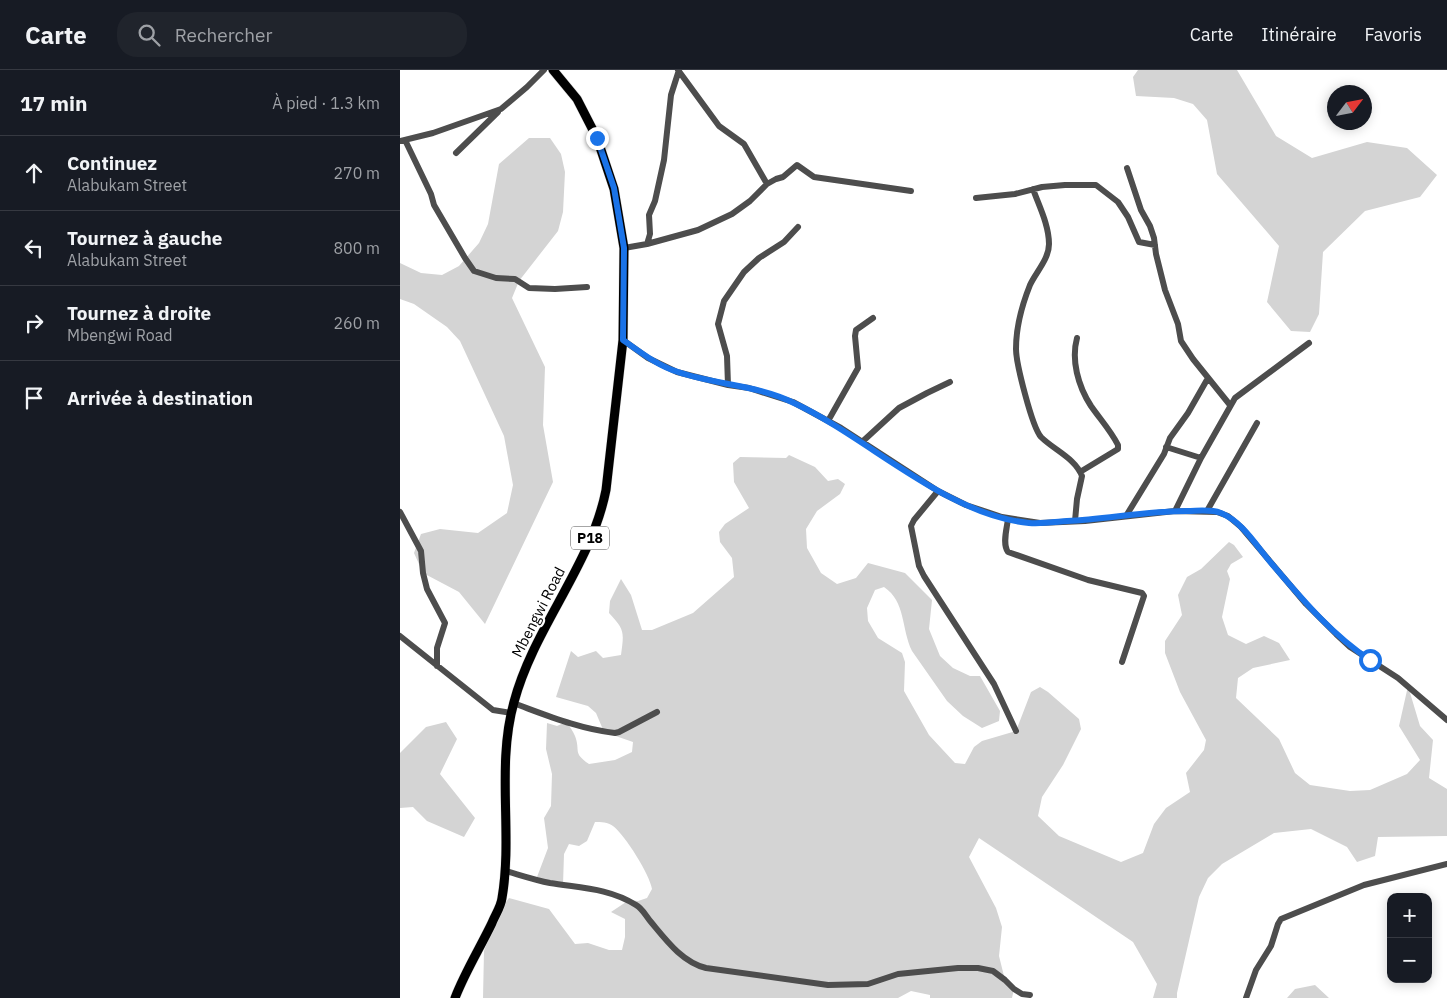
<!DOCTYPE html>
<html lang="fr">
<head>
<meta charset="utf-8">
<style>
  body { margin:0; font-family:"IBM Plex Sans",sans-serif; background:#20242c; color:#f1f3f6 }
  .controls { position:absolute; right:15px; bottom:15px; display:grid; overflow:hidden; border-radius:10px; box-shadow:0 2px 12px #0003 }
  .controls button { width:45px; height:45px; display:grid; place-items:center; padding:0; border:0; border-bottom:1px solid #363941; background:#171b24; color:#f1f3f6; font:25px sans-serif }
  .compass { position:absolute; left:927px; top:15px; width:45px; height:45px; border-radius:50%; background:#171b24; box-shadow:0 2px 12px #0003; rotate:58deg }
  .stop { position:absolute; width:15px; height:15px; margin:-11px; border:4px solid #1a73e8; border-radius:50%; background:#fff }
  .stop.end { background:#1a73e8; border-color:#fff; box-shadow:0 1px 5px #0008 }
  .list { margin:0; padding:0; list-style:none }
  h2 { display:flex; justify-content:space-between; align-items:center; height:65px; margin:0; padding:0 20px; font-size:21px }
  h2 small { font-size:16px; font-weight:400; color:#9ea1a6 }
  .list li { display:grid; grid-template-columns:32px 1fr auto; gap:15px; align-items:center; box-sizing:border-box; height:75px; padding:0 20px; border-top:1px solid #363941 }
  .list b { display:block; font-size:19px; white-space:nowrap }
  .list p { margin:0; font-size:16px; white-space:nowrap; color:#9ea1a6 }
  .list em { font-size:16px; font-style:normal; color:#9ea1a6 }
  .icon { flex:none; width:28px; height:28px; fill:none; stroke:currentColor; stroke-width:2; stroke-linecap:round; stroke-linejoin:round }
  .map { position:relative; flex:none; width:1047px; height:928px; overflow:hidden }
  header { display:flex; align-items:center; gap:30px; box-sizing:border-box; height:70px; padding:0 25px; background:#171b24; border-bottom:1px solid #363941 }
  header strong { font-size:24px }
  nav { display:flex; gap:28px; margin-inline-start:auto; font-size:18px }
  .search { width:350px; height:45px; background:#20242c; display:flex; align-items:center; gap:12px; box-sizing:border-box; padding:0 18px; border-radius:20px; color:#9ea1a6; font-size:19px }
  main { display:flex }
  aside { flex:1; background:#171b24 }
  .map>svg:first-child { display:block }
  .green { fill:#d4d4d4 }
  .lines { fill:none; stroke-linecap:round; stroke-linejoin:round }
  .major-casing { stroke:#dbdbdb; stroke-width:10 }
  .minor { stroke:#4d4d4d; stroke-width:6 }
  .major { stroke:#000; stroke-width:9 }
  .route { stroke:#1a73e8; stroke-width:6 }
  .labels { text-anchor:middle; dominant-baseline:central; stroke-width:4.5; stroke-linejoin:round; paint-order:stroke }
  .shield { fill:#fff; stroke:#4c4c4c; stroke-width:1 }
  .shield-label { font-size:14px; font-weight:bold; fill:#000 }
  .street-label { font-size:15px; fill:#000; stroke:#fff }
</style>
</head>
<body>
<header>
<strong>Carte</strong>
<div class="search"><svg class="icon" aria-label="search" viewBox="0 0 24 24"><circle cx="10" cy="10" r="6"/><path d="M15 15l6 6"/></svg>Rechercher</div>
<nav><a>Carte</a><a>Itinéraire</a><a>Favoris</a></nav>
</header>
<main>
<aside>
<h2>17 min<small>À pied · 1.3 km</small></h2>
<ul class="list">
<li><svg class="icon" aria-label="ahead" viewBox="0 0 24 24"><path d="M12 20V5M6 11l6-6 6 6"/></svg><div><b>Continuez</b><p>Alabukam Street</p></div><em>270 m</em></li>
<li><svg class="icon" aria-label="left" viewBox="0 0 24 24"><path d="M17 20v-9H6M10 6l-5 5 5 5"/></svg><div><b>Tournez à gauche</b><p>Alabukam Street</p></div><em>800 m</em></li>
<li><svg class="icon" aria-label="right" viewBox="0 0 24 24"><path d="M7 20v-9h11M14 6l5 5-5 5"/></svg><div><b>Tournez à droite</b><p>Mbengwi Road</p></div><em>260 m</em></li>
<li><svg class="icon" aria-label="arrive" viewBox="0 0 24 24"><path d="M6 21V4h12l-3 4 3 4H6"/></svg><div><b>Arrivée à destination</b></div></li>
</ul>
</aside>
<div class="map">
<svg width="1047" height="928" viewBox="0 0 1047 928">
  <rect width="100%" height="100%" fill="#fff"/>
  <path class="green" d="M 738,0 L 837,0 L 876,66 L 912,88 L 967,72 L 1007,78 L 1037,105 L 1020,127 L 965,141 L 923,182 L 919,244 L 910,262 L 891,261 L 867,232 L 879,176 L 817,104 L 807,50 L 793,34 L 774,28 L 736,26 L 733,7 Z
    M 129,68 L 150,68 L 161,84 L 165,102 L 163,142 L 158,161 L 119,211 L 112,228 L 145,297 L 143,355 L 153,412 L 85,554 L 59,522 L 23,503 L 14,483 L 21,464 L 40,459 L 78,463 L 107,443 L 113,415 L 104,366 L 60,271 L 47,257 L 14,234 L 0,229 L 0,193 L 21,203 L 42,205 L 59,196 L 79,173 L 88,154 L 99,94 Z
    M 389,385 L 415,397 L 428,411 L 438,409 L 445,414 L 440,424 L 417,441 L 406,459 L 407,478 L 421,503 L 437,514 L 456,508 L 468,493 L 505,503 L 532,530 L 529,559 L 540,586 L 553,598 L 570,606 L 580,606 L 600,641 L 599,651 L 582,658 L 563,646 L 547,631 L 512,581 C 501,558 506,532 484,517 L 475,520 L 467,538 L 468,551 L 478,568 L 502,583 L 505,592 L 504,621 L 529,665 L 555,693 L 565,694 L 574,677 L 582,671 L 616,661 L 631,622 L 640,617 L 648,622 L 679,649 L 681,659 L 663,695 L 642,727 L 638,746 L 659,766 L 721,792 L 743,783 L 754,754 L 766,738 L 790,722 L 786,703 L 804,680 L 806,670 L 780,622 L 765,583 L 765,571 L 782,545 L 778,525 L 787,507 L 801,499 L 829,472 L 834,475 L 843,487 L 831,494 L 827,501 L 830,509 L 822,547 L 828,565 L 846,574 L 864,566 L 879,573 L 890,590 L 853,598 L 838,608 L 836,628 L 879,669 L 895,703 L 910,715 L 950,721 L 970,720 L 1007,704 L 1020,690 L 999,656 L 1008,616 L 1020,656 L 1033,670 L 1029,708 L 1047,719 L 1047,766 L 978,767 L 975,786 L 957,792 L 947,777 L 911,759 L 874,763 L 822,794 L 808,808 L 799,827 L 777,923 L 777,928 L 753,928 L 757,914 L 733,872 L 579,768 L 569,787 L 596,838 L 602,857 L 599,886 L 605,910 L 614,919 L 612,928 L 530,928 L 530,925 L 511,921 L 498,928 L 83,928 L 84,881 L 97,844 L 109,828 L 149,839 L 175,874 L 188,873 L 209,880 L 222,880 L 225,867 L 225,849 L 211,842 L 229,830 L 238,831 L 247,828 L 252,819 C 250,805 225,765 213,756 C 208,752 201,752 195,752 L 187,771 L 179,776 L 169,774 L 164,784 L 163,815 L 149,812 L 137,807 L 148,778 L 144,748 L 151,736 L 152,704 L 146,679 L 147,653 L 157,656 L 166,652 C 170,657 173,661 175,666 C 181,682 172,682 189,694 L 215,690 L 232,682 L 233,672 L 204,662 L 196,643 L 188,636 L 156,627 L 171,581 L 178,587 L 196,581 L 203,588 L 221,585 C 224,562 225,560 209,543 L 210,531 L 221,509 L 231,525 L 242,560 L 252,560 L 293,543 L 334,507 L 332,488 L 320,472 L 319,462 L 325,454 L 349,438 L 334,412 L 333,393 L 340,387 L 386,388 Z
    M 46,652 L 57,669 L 40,704 L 75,748 L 64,767 L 27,751 L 13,737 L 0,738 L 0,683 L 26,657 Z
    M 915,915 L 929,928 L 887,928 L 895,919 Z"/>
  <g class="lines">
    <defs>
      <path id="major" d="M 55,928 C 65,902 80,878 92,853 C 95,845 101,837 102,828 C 113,764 96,696 114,632 C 134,557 191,496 206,420 L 223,270 L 224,178 L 214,119 L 197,68 L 177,29 L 153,0"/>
    </defs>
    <use href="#major" class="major-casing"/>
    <path class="minor" d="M 278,0 L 319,56 L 344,74 L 367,114
      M 5,70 L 31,124 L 34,135 L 65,188 L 74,201 L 96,208 L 115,209 L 129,218 L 155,219 L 187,217
      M 0,71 L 33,63 L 101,39 L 127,17 L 144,0
      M 56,83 L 98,42
      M 727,98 L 741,140 L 750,156 L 754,168 L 756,184 L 765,220 L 778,254 L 781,271 L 793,289 L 830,335
      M 633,119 C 639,136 649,155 649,174 C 649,189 636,202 630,215 C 622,235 616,257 616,279 C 616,293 632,357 641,367 C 654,380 675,388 682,406 L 677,429 L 675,451
      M 576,128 L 615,124 L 642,117 L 665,115 L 696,115 L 718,132 L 728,147 L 739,172 L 755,175
      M 247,174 L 298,160 L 332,144 L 350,131 L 367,114 L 376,109 L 383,107 L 397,95 L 414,107 L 511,121
      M 224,178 L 247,174 L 250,164 L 249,145 L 255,131 L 264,90 L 271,25 L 279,0
      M 677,268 C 671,290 678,316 691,336 C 700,349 711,361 718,375 L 718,379 L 680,402
      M 223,270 L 248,288 L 277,302 L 328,315 L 349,318 L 393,332 L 441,358 L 538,421 L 566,435 L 602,447 L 640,453 L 685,451 L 775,441 L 817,442 L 828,446 L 841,457 L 906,534 L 936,564 L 950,577 L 998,608 L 1047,650
      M 328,315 L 327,286 L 318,254 L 324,231 L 344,202 L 359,188 L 384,172 L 398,157
      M 428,351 L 458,298 L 455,266 L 456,260 L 473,248
      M 462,372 L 499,338 L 527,323 L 550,312
      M 766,377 L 801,388
      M 538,421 L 514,450 L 511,456 L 519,496 L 524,506 L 594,614 L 616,661
      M 775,441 L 801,388 L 835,328 L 909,273
      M 807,441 L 857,353
      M 0,442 L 21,481 L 23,503 L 27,519 L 45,553 L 37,578 L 37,596
      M 726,446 L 764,384 L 770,368 L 788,343 L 808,308
      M 608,449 C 607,458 602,474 608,482 L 688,510 L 742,523 L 744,526 L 722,592
      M 0,566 L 93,640 L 111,643
      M 113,633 C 146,645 179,659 215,663 L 219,662 L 257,642
      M 106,801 C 120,805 135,810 150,813 C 180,818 209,818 236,835 C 242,838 246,846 251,852 C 266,870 282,892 306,898 L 428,915 L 468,914 L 498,904 L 558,898 L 578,898 L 593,901 L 605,910 L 614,919 L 622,924 L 630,925
      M 846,928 L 856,900 L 871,876 L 878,854 L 881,849 L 964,815 L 1047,794"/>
    <use href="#major" class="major"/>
  </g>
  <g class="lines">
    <path class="route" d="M 197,68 L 214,118 L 224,178 L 223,270 C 240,282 258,296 278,302 C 316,315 358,315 394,333 C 469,368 546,445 629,453 C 642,454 655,452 667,451 C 707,449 747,441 787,441 C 798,441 811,439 821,443 C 843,452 857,477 872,494 C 902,529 931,564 970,590"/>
  </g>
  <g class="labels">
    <rect class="shield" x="171" y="456.5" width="38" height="23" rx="4"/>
    <g class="shield-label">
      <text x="190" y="468">P18</text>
    </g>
    <g class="street-label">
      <text transform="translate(138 542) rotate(-63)">Mbengwi Road</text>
    </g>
  </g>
</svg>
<div class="controls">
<button>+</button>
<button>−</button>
</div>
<svg class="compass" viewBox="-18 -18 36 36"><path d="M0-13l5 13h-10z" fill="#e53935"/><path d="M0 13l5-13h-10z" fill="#9ea1a6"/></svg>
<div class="stop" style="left:970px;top:590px"></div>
<div class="stop end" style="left:197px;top:68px"></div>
</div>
</main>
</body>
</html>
